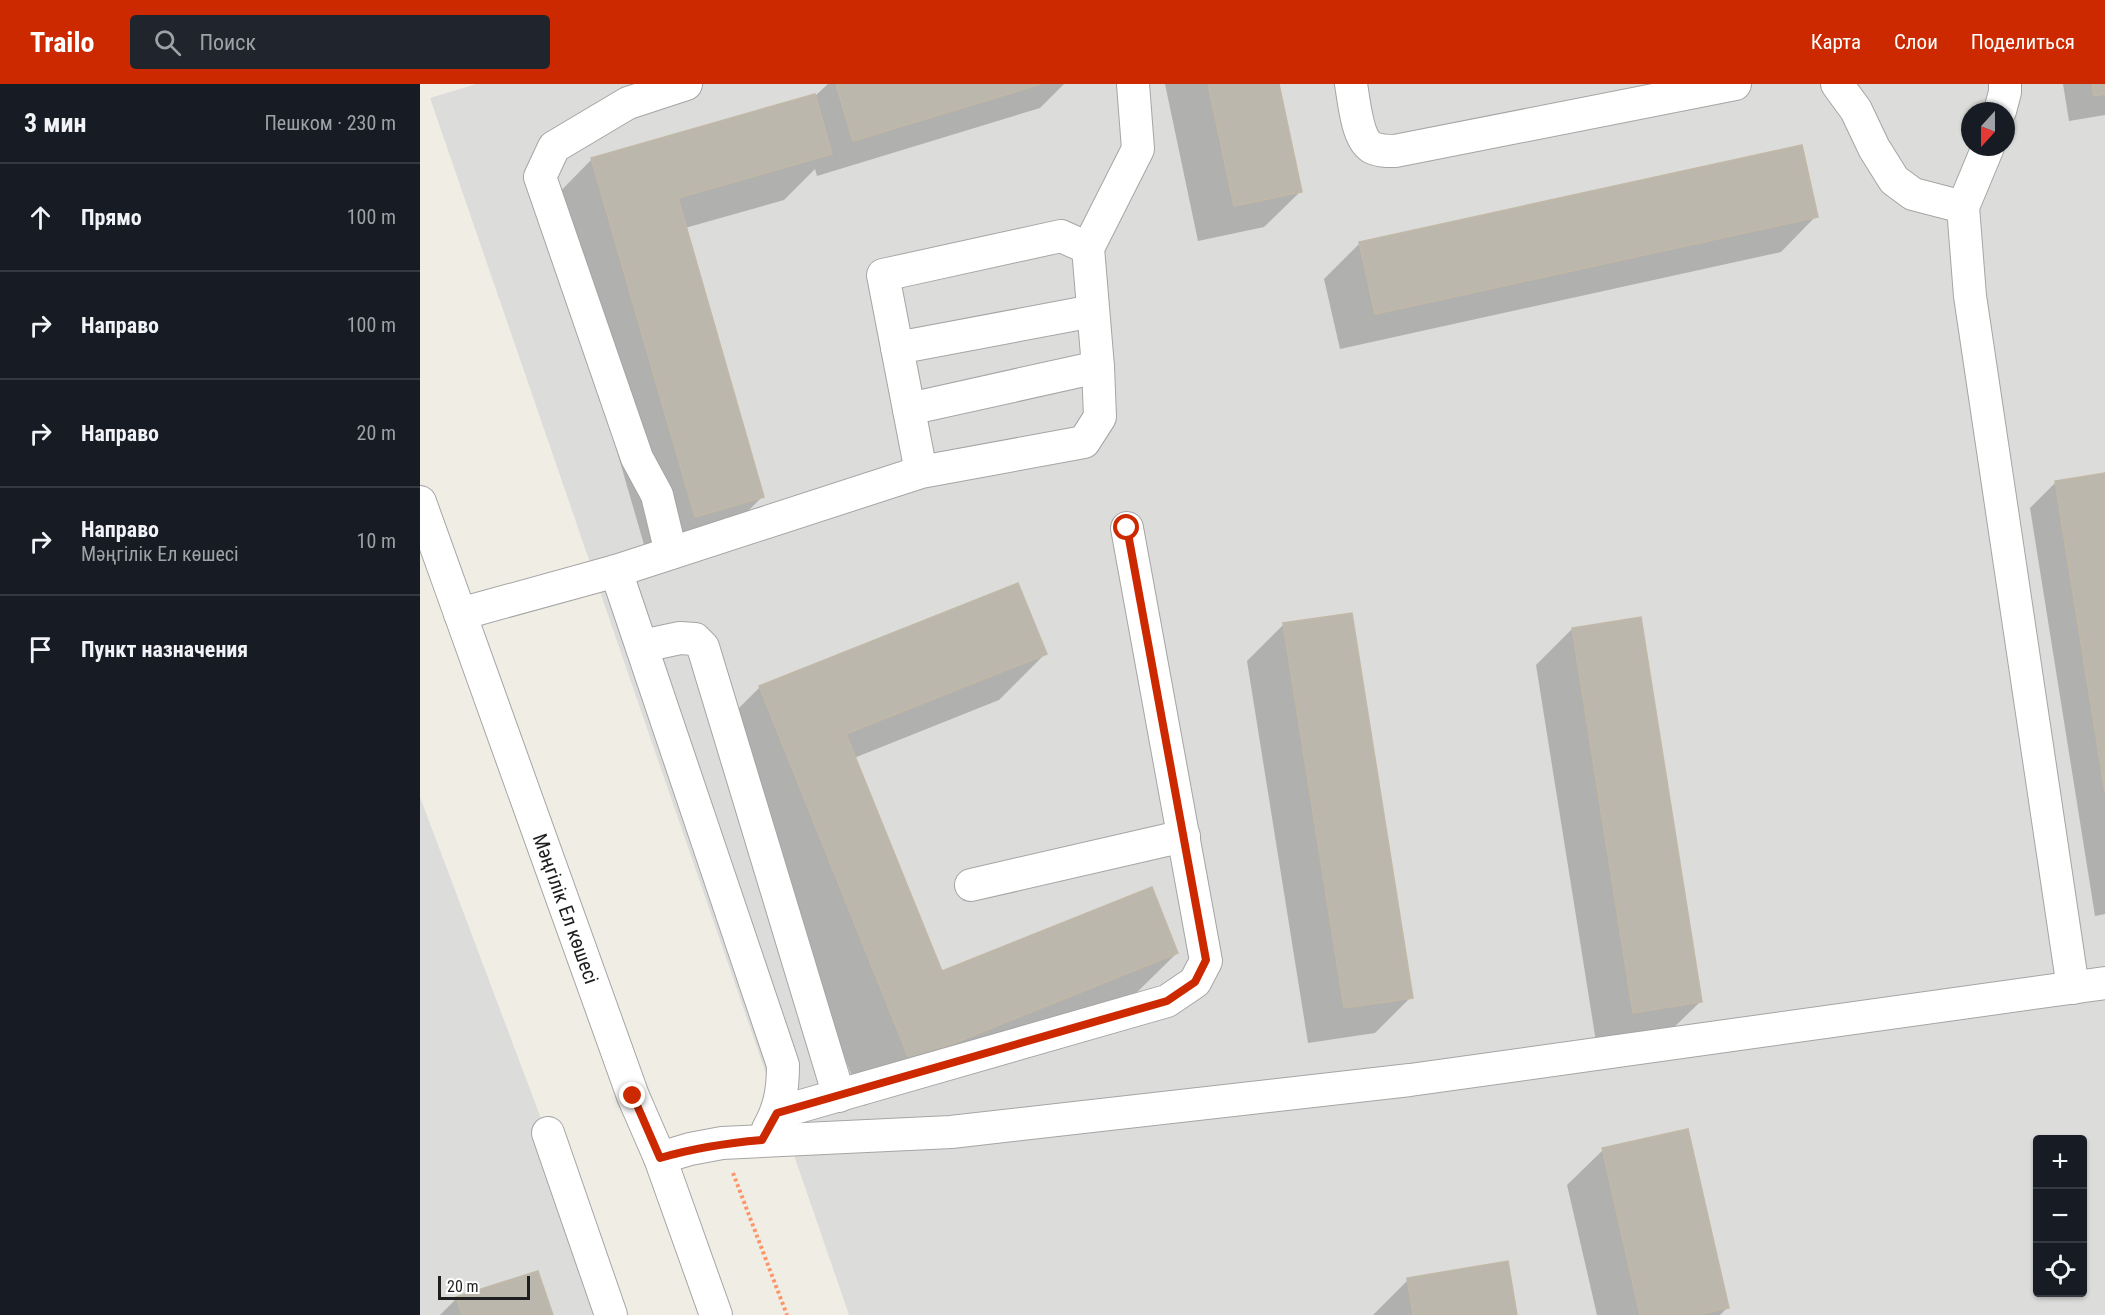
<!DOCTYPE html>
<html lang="ru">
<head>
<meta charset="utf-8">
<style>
  body { margin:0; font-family:"Roboto Condensed",sans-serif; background:#20242c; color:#f1f3f6 }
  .controls { position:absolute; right:18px; bottom:18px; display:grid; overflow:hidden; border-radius:6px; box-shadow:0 2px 4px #0004 }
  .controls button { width:54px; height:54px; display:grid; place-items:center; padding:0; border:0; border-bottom:2px solid #363941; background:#171b24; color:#f1f3f6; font:30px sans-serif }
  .compass { position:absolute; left:1541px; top:18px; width:54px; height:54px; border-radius:50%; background:#171b24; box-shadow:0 2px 4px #0004; rotate:201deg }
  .scale { position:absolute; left:18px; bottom:15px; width:92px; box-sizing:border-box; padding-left:6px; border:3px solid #1e1e1e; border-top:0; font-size:16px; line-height:21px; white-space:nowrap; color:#1e1e1e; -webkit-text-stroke:4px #fff; paint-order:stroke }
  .stop { position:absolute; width:18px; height:18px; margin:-14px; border:4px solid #cd2900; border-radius:50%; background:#fff }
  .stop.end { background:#cd2900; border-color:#fff; box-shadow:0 2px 6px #0008 }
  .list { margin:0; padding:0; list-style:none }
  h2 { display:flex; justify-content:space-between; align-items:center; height:78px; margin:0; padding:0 24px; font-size:26px }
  h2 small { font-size:20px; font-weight:400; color:#9ea1a6 }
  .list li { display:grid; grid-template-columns:39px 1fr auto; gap:18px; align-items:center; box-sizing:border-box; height:108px; padding:0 24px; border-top:2px solid #363941 }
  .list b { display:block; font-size:22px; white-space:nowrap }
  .list p { margin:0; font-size:20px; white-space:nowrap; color:#9ea1a6 }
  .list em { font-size:20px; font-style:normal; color:#9ea1a6 }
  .icon { flex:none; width:33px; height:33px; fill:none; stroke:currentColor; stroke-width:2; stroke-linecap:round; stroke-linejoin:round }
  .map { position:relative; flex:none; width:1685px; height:1231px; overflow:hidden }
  header { display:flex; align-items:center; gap:36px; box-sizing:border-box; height:84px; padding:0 30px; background:#cd2900; color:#fff }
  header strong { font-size:28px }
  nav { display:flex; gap:33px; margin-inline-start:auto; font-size:21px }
  .search { width:420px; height:54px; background:#20242c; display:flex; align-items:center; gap:15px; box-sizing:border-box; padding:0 21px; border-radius:6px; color:#9ea1a6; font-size:22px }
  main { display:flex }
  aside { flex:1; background:#171b24 }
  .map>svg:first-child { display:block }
  .residential { fill:#dcdcdb; fill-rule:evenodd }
  .shadow { fill:#0003 }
  .building { fill:#bcb7ad; stroke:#c1b8a6; stroke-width:1.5 }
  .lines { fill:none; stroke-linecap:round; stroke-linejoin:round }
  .minor-casing { stroke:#a5a5a5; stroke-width:34 }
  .path { stroke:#fc9568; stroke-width:4; stroke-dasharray:3 3; stroke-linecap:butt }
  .minor { stroke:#fff; stroke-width:32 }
  .route { stroke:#cd2900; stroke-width:8 }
  .labels { text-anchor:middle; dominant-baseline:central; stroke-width:4.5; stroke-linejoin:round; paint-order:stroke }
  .street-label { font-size:20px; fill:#1e1e1e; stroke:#fff }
</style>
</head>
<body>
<header>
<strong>Trailo</strong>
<div class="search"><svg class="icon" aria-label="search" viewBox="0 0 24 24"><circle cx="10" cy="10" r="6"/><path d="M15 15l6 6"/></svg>Поиск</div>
<nav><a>Карта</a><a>Слои</a><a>Поделиться</a></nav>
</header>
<main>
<aside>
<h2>3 мин<small>Пешком · 230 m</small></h2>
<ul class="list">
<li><svg class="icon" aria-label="ahead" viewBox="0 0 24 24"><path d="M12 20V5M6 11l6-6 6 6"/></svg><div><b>Прямо</b></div><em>100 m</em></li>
<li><svg class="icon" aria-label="right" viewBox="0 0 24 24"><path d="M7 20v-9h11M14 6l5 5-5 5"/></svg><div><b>Направо</b></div><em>100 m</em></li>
<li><svg class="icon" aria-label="right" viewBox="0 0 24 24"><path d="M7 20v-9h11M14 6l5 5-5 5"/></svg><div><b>Направо</b></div><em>20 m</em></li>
<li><svg class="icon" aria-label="right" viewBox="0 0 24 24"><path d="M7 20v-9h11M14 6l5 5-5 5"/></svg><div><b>Направо</b><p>Мәңгілік Ел көшесі</p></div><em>10 m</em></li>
<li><svg class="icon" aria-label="arrive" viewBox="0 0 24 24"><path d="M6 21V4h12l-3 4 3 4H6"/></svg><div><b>Пункт назначения</b></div></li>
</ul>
</aside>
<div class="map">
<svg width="1685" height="1231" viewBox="0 0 1685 1231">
  <rect width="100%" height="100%" fill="#f0eee4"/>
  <path class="residential" d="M 56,0 L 1685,0 L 1685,1231 L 429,1231 L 10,14 ZM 1550,27 L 1586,27 L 1586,63 L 1550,63 ZM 1618,1056 L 1662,1056 L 1662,1208 L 1618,1208 Z
    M 0,713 L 195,1231 L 0,1231 Z"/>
  <path class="shadow" d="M 408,0 L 644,0 L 620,24 L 397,92 L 395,85 L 364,116 L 265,144 L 343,412 L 296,459 L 229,478 L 126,122 L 172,75 L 394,13 Z
    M 745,0 L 857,0 L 880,108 L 844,143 L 778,157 Z
    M 1643,0 L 1685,0 L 1685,31 L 1649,37 Z
    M 1396,132 L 1361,168 L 920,265 L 904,195 L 940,159 Z
    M 1685,390 L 1685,830 L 1675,832 L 1610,424 L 1636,398 Z
    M 863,541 L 991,913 L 955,949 L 888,959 L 827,577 Z
    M 1152,545 L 1280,918 L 1244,953 L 1177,964 L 1116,581 Z
    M 625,570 L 579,616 L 434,674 L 521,889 L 757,869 L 710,915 L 444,1022 L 294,649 L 340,603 Z
    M 1183,1066 L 1307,1224 L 1300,1231 L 1177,1231 L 1147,1101 Z
    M 988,1196 L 1095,1231 L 953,1231 Z
    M 37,1214 L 131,1231 L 20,1231 Z"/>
  <path class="building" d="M 416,0 L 621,0 L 433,57 Z
    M 788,0 L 859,0 L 882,108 L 814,122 Z
    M 1672,0 L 1685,0 L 1685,10 L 1674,12 Z
    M 395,10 L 412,70 L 258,114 L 344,413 L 275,433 L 171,74 Z
    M 1382,61 L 1398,133 L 955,230 L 939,158 Z
    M 1685,389 L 1685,708 L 1635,397 Z
    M 598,499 L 627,570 L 426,650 L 522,887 L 732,803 L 758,869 L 490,977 L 339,602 Z
    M 932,529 L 993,914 L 924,924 L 863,539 Z
    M 1221,533 L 1282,918 L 1213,929 L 1152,544 Z
    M 1268,1045 L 1309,1224 L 1277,1231 L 1220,1231 L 1182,1064 Z
    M 1088,1177 L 1097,1231 L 993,1231 L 987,1194 Z
    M 118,1187 L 133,1231 L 42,1231 L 36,1213 Z"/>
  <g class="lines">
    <defs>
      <g id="minor">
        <path d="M 931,0 C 934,17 937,54 951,63 C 958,67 967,67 975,67 L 1315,0"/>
        <path d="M 1417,0 L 1436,26 L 1454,64 L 1474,96 L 1493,110 L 1543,123"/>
        <path d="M 1580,27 L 1585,8 L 1585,0"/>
        <path d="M 1568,63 L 1543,123 L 1550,212 L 1653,904"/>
        <path d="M 668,164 L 718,65 L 713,0"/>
        <path d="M 477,264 L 673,227"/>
        <path d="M 489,325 L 678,283"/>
        <path id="s1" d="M 0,418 L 213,1012 L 240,1074 L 296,1231"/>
        <path d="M 251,469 L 237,411 L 217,374 L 120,93 L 134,63 L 208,19 L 266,0"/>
        <path d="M 196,487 L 363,981 C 363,1005 360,1024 348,1045"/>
        <path d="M 40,530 L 196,487 L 501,388 L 664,358 L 680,333 L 678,283 L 668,164 L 641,152 L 463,191 L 501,388"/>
        <path d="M 222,562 L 260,554 L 275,555 L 283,563 L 419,1012"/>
        <path d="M 551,801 L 764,752"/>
        <path d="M 357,1029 L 747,917 L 775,898 L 786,877 L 707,444"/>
        <path d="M 128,1049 L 191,1231"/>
        <path d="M 240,1074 L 270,1065 L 302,1059 L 531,1048 L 990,996 L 1685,899"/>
      </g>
    </defs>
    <use href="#minor" class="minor-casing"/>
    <path class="path" d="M 313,1089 L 367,1231"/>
    <use href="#minor" class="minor"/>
  </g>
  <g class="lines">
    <path class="route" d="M 213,1012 L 240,1074 C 274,1064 307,1059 342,1056 L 357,1029 L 747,917 L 775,898 L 786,876 L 707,444"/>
  </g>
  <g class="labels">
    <g class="street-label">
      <text stroke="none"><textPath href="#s1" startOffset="432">Мәңгілік Ел көшесі</textPath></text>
    </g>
  </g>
</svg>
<div class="controls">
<button>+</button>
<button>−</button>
<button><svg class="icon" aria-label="locate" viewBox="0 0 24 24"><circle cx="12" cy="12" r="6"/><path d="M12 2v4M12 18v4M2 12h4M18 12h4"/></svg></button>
</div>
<svg class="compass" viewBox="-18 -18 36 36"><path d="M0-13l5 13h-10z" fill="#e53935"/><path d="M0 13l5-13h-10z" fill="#9ea1a6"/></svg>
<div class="scale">20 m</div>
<div class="stop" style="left:707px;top:444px"></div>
<div class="stop end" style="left:213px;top:1012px"></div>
</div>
</main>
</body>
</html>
